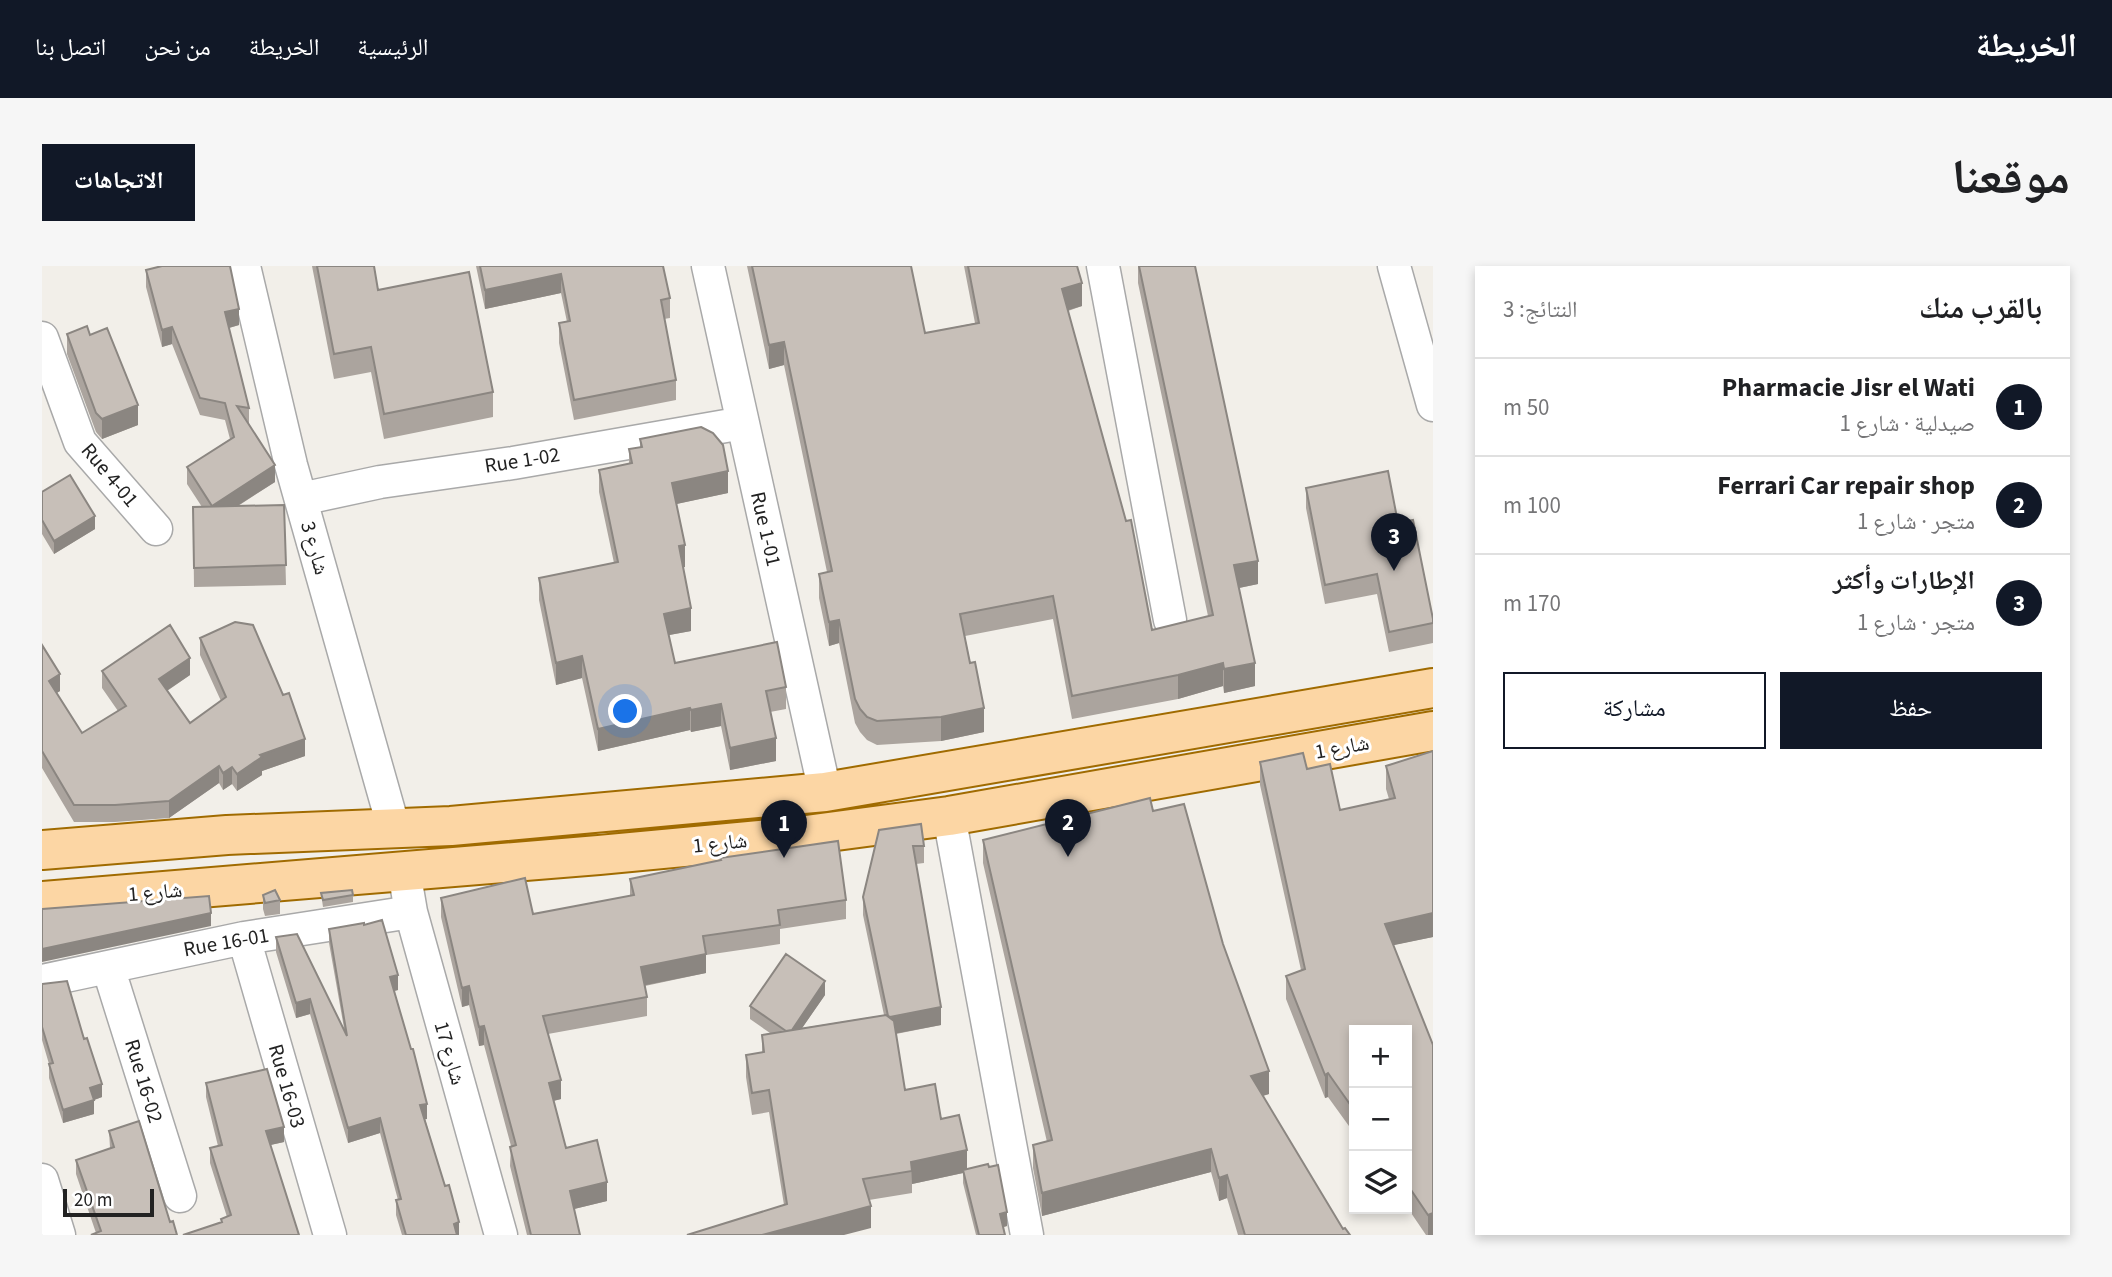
<!DOCTYPE html>
<html lang="ar">
<head>
<meta charset="utf-8">
<style>
  body { margin:0; font-family:"Source Sans 3","Noto Naskh Arabic",sans-serif; background:#f6f6f6; color:#202124; direction:rtl }
  .controls { position:absolute; right:21px; bottom:21px; display:grid; overflow:hidden; border-radius:0px; box-shadow:0 4px 10px #0003 }
  .controls button { width:63px; height:63px; display:grid; place-items:center; padding:0; border:0; border-bottom:2px solid #e0e0e0; background:#fff; color:#202124; font:35px sans-serif }
  .scale { position:absolute; left:21px; bottom:18px; width:91px; box-sizing:border-box; padding-left:7px; border:4px solid #222; border-top:0; font-size:19px; line-height:24px; white-space:nowrap; color:#222; -webkit-text-stroke:5px #fff; paint-order:stroke }
  .you { position:absolute; left:584px; top:446px; width:24px; height:24px; margin:-18px; border:5px solid #fff; border-radius:50%; background:#1a73e8; box-shadow:0 0 0 10px #1a73e833 }
  .badge { display:grid; place-items:center; width:46px; height:46px; border-radius:50%; background:#111827; color:#fff; font-size:23px; font-weight:700 }
  .pin { position:absolute; translate:-50% -58px; filter:drop-shadow(0 2px 4px #0008) }
  .pin::after { content:''; position:absolute; top:37px; width:24px; height:21px; background:inherit; clip-path:polygon(0 0,100% 0,50% 100%) }
  .list { margin:0; padding:0; list-style:none }
  h2 { display:flex; justify-content:space-between; align-items:center; height:91px; margin:0; padding:0 28px; font-size:30px }
  h2 small { font-size:23px; font-weight:400; color:#757577 }
  .list li { display:grid; grid-template-columns:46px 1fr auto; gap:21px; align-items:center; box-sizing:border-box; height:98px; padding:0 28px; border-top:2px solid #e0e0e0 }
  .list b { display:block; font-size:26px; white-space:nowrap }
  .list p { margin:0; font-size:23px; white-space:nowrap; color:#757577 }
  .list em { font-size:23px; font-style:normal; color:#757577 }
  .actions { display:flex; gap:14px; padding:21px 28px }
  .actions a { flex:1; padding:16px 0; border:2px solid #111827; border-radius:0px; text-align:center; font-size:24px; color:#111827 }
  .actions .main { background:#111827; color:#fff }
  .icon { flex:none; width:38px; height:38px; fill:none; stroke:currentColor; stroke-width:2; stroke-linecap:round; stroke-linejoin:round }
  .map { position:relative; flex:none; width:1391px; height:969px; overflow:hidden; direction:ltr; border-radius:0px }
  header { display:flex; align-items:center; gap:42px; box-sizing:border-box; height:98px; padding:0 35px; background:#111827; color:#fff }
  header strong { font-size:33px }
  nav { display:flex; gap:38px; margin-inline-start:auto; font-size:24px }
  .intro { display:flex; align-items:center; justify-content:space-between; box-sizing:border-box; height:168px; padding:0 42px }
  h1 { margin:0; font-size:49px }
  .button { padding:18px 32px; border-radius:0px; background:#111827; color:#fff; font-size:24px; font-weight:700 }
  main { display:flex; gap:42px; padding:0 42px }
  aside { flex:1; background:#fff; border-radius:0px; box-shadow:0 4px 10px #0003 }
  .map>svg:first-child { display:block }
  .lines { fill:none; stroke-linecap:round; stroke-linejoin:round }
  .minor-casing { stroke:#a9a9a9; stroke-width:35 }
  .major-casing { stroke:#a06b00; stroke-width:42 }
  .minor { stroke:#fff; stroke-width:32 }
  .major { stroke:#fcd6a4; stroke-width:38 }
  .wall { fill:#aba49e }
  .shaded-wall { fill:#8b8681 }
  .building { fill:#c7bfb8; stroke:#8b8681; stroke-width:2 }
  .labels { text-anchor:middle; dominant-baseline:central; stroke-width:6; stroke-linejoin:round; paint-order:stroke }
  .street-label { font-size:21px; fill:#222; stroke:#fff }
</style>
</head>
<body>
<header>
<strong>الخريطة</strong>
<nav><a>الرئيسية</a><a>الخريطة</a><a>من نحن</a><a>اتصل بنا</a></nav>
</header>
<div class="intro"><h1>موقعنا</h1><a class="button">الاتجاهات</a></div>
<main>
<aside>
<h2>بالقرب منك<small>النتائج: 3</small></h2>
<ul class="list">
<li><span class="badge">1</span><div><b>Pharmacie Jisr el Wati</b><p>صيدلية · شارع 1</p></div><em>50 m</em></li>
<li><span class="badge">2</span><div><b>Ferrari Car repair shop</b><p>متجر · شارع 1</p></div><em>100 m</em></li>
<li><span class="badge">3</span><div><b>الإطارات وأكثر</b><p>متجر · شارع 1</p></div><em>170 m</em></li>
</ul>
<div class="actions"><a class="main">حفظ</a><a>مشاركة</a></div>
</aside>
<div class="map">
<svg width="1391" height="969" viewBox="0 0 1391 969">
  <rect width="100%" height="100%" fill="#f2efe9"/>
  <g class="lines">
    <defs>
      <path id="minor" d="M 202,0 L 249,199 L 352,563
        M 666,0 L 783,526
        M 1061,0 L 1128,354
        M 1352,0 L 1391,139
        M 0,72 L 38,176 L 114,263
        M 259,233 L 338,216 L 471,197 L 701,157
        M 907,550 L 985,969
        M 362,605 L 369,646 L 459,969
        M 202,672 L 288,969
        M 66,701 L 138,930
        M 0,715 L 202,672 L 369,646
        M 0,914 L 17,969"/>
      <path id="major" d="M 0,584 L 185,569 L 409,560 L 783,526 L 1391,422
        M 0,635 L 557,589 L 749,571 L 907,550 L 1391,465"/>
    </defs>
    <use href="#minor" class="minor-casing"/>
    <use href="#major" class="major-casing"/>
    <use href="#minor" class="minor"/>
    <use href="#major" class="major"/>
  </g>
  <path class="wall" d="M 270,0 L 332,0 L 336,24 L 451,126 L 451,151 L 342,173 L 329,106 L 292,113 Z
    M 434,0 L 621,0 L 628,32 L 628,52 L 622,53 L 634,114 L 634,134 L 532,154 L 517,77 L 517,57 L 525,56 L 519,27 L 443,43 Z
    M 705,0 L 869,0 L 883,67 L 933,57 L 922,0 L 1035,0 L 1040,40 L 1026,45 L 1110,364 L 1166,350 L 1096,17 L 1096,0 L 1153,0 L 1216,318 L 1197,322 L 1213,420 L 1182,427 L 1181,420 L 1136,433 L 1030,453 L 1011,353 L 923,370 L 942,466 L 899,475 L 835,479 L 825,474 L 818,466 L 813,457 L 797,377 L 787,380 L 777,332 L 777,308 L 785,306 L 742,99 L 727,103 Z
    M 104,4 L 197,59 L 187,62 L 207,142 L 207,158 L 233,216 L 196,240 L 242,239 L 244,319 L 152,321 L 151,241 L 160,241 L 145,218 L 145,201 L 188,173 L 183,154 L 158,149 L 130,78 L 120,81 L 104,21 Z
    M 25,68 L 48,69 L 96,159 L 60,173 L 54,166 L 25,88 Z
    M 598,173 L 686,227 L 634,238 L 643,301 L 641,301 L 649,365 L 627,369 L 633,397 L 744,421 L 744,443 L 728,446 L 734,495 L 688,504 L 679,460 L 649,466 L 648,464 L 556,485 L 540,412 L 514,419 L 497,334 L 497,312 L 572,297 L 557,226 L 557,204 L 587,198 L 587,183 L 598,181 Z
    M 1264,222 L 1356,257 L 1391,353 L 1391,377 L 1347,386 L 1335,328 L 1283,338 L 1264,242 Z
    M 0,226 L 53,263 L 12,288 L 0,268 Z
    M 158,372 L 263,490 L 220,505 L 220,509 L 195,525 L 190,518 L 181,524 L 177,517 L 127,552 L 73,556 L 32,556 L 0,502 L 0,379 L 18,425 L 14,427 L 40,467 L 76,445 L 60,422 L 60,405 L 148,409 L 125,425 L 148,457 L 179,435 L 158,389 Z
    M 1391,485 L 1391,671 L 1351,679 L 1391,779 L 1391,969 L 1384,969 L 1365,941 L 1365,764 L 1312,764 L 1312,867 L 1286,831 L 1283,832 L 1244,733 L 1244,710 L 1259,704 L 1218,519 L 1218,496 L 1261,487 L 1265,503 L 1288,498 L 1298,544 L 1347,533 L 1344,523 L 1344,500 Z
    M 1111,545 L 1181,678 L 1227,828 L 1221,830 L 1301,963 L 1308,969 L 1196,969 L 1185,932 L 1177,935 L 1169,906 L 1000,950 L 991,902 L 991,879 L 1005,876 L 941,597 L 941,574 Z
    M 837,564 L 882,580 L 882,597 L 874,598 L 899,759 L 854,768 L 863,824 L 899,853 L 925,903 L 965,960 L 961,961 L 963,969 L 934,969 L 921,917 L 921,907 L 870,918 L 870,927 L 827,934 L 829,962 L 742,939 L 727,846 L 710,849 L 704,811 L 704,789 L 720,787 L 720,769 L 728,767 L 708,753 L 708,740 L 783,729 L 760,762 L 842,749 L 821,649 L 821,631 Z
    M 588,613 L 804,634 L 804,653 L 738,663 L 738,678 L 664,689 L 664,707 L 603,720 L 605,731 L 605,750 L 506,768 L 519,833 L 511,835 L 524,882 L 565,935 L 532,943 L 538,969 L 485,969 L 468,900 L 469,880 L 442,779 L 437,780 L 427,739 L 420,741 L 399,651 L 399,632 L 491,648 L 588,630 Z
    M 279,627 L 311,629 L 311,636 L 281,641 Z
    M 221,629 L 238,634 L 238,648 L 223,650 L 221,643 Z
    M 287,663 L 356,724 L 352,725 L 385,853 L 383,853 L 417,969 L 360,969 L 354,949 L 354,934 L 356,934 L 338,867 L 306,877 L 268,748 L 254,752 L 234,686 L 234,671 L 302,762 L 287,677 Z
    M 0,718 L 60,831 L 52,834 L 52,848 L 21,857 L 7,812 L 7,798 L 0,774 Z
    M 164,817 L 242,876 L 228,879 L 257,969 L 179,957 L 179,953 L 185,951 L 168,897 L 168,882 L 176,880 L 164,831 Z
    M 67,865 L 128,956 L 54,967 L 34,908 L 34,894 L 68,882 Z"/>
  <path class="shaded-wall" d="M 519,8 L 519,27 L 443,43 L 443,24 Z
    M 1040,17 L 1040,40 L 1020,46 L 1020,23 Z
    M 197,43 L 197,59 L 183,63 L 183,46 Z
    M 130,61 L 130,78 L 120,81 L 120,64 Z
    M 742,76 L 742,99 L 727,103 L 727,79 Z
    M 96,139 L 96,159 L 60,173 L 60,153 Z
    M 233,199 L 233,216 L 170,256 L 170,240 Z
    M 686,205 L 686,227 L 630,239 L 630,217 Z
    M 53,250 L 53,263 L 12,288 L 12,275 Z
    M 643,279 L 643,301 L 637,302 L 637,280 Z
    M 1216,295 L 1216,318 L 1192,323 L 1192,299 Z
    M 649,342 L 649,365 L 622,370 L 622,348 Z
    M 797,354 L 797,377 L 787,380 L 787,356 Z
    M 540,390 L 540,412 L 514,419 L 514,397 Z
    M 148,392 L 148,409 L 117,430 L 117,413 Z
    M 1181,397 L 1181,420 L 1136,433 L 1136,409 Z
    M 1213,397 L 1213,420 L 1182,427 L 1182,403 Z
    M 18,408 L 18,425 L 7,432 L 7,415 Z
    M 679,438 L 679,460 L 649,466 L 649,444 Z
    M 648,442 L 648,464 L 556,485 L 556,463 Z
    M 942,442 L 942,466 L 899,475 L 899,451 Z
    M 734,472 L 734,495 L 688,504 L 688,482 Z
    M 263,473 L 263,490 L 220,505 L 220,509 L 195,525 L 195,508 L 218,489 Z
    M 177,500 L 177,517 L 127,552 L 127,535 Z
    M 190,501 L 190,518 L 181,524 L 181,507 Z
    M 169,647 L 169,660 L 0,696 L 0,683 Z
    M 1391,647 L 1391,671 L 1343,681 L 1343,658 Z
    M 664,688 L 664,707 L 599,720 L 599,701 Z
    M 356,709 L 356,724 L 348,726 L 348,711 Z
    M 783,715 L 783,729 L 747,781 L 747,767 Z
    M 427,720 L 427,739 L 420,741 L 420,722 Z
    M 268,733 L 268,748 L 254,752 L 254,737 Z
    M 899,741 L 899,759 L 846,769 L 846,752 Z
    M 442,760 L 442,779 L 437,780 L 437,761 Z
    M 1227,805 L 1227,828 L 1209,833 L 1209,810 Z
    M 1286,807 L 1286,831 L 1283,832 L 1283,809 Z
    M 519,814 L 519,833 L 507,836 L 507,817 Z
    M 60,818 L 60,831 L 52,834 L 52,848 L 21,857 L 21,844 L 48,822 Z
    M 385,838 L 385,853 L 378,854 L 378,839 Z
    M 338,852 L 338,867 L 306,877 L 306,862 Z
    M 242,861 L 242,876 L 224,880 L 224,865 Z
    M 1169,883 L 1169,906 L 1000,950 L 1000,927 Z
    M 925,884 L 925,906 L 921,904 L 921,907 L 870,918 L 869,896 Z
    M 1185,909 L 1185,932 L 1177,935 L 1177,912 Z
    M 565,916 L 565,935 L 528,944 L 528,925 Z
    M 829,940 L 829,962 L 802,969 L 720,969 Z
    M 965,946 L 965,960 L 958,962 L 958,948 Z
    M 1391,947 L 1391,969 L 1386,969 L 1386,949 Z
    M 417,956 L 417,969 L 412,969 L 412,958 Z"/>
  <path class="building" d="M 120,0 L 188,0 L 197,43 L 183,46 L 207,142 L 195,140 L 233,199 L 170,240 L 145,201 L 192,171 L 183,137 L 158,132 L 130,61 L 120,64 L 104,4 Z
    M 275,0 L 332,0 L 336,24 L 427,6 L 451,126 L 342,148 L 329,81 L 292,88 Z
    M 438,0 L 621,0 L 628,32 L 619,34 L 634,114 L 532,134 L 517,57 L 528,55 L 519,8 L 443,24 Z
    M 710,0 L 869,0 L 883,67 L 937,57 L 926,0 L 1035,0 L 1040,17 L 1020,23 L 1084,255 L 1089,254 L 1110,364 L 1171,349 L 1097,0 L 1153,0 L 1216,295 L 1192,299 L 1213,397 L 1182,403 L 1181,397 L 1136,409 L 1030,430 L 1011,330 L 918,348 L 928,397 L 933,396 L 942,442 L 899,451 L 835,455 L 825,451 L 818,443 L 813,433 L 797,354 L 787,356 L 777,308 L 790,305 L 742,76 L 727,79 Z
    M 45,60 L 48,69 L 65,62 L 96,139 L 60,153 L 54,147 L 25,68 Z
    M 659,161 L 671,167 L 681,179 L 686,205 L 630,217 L 643,279 L 637,280 L 649,342 L 622,348 L 633,397 L 735,376 L 744,421 L 724,425 L 734,472 L 688,482 L 679,438 L 649,444 L 648,442 L 556,463 L 540,390 L 514,397 L 497,312 L 576,296 L 557,204 L 590,197 L 587,183 L 600,181 L 598,173 Z
    M 1346,205 L 1356,257 L 1371,254 L 1391,353 L 1391,357 L 1347,366 L 1335,308 L 1283,319 L 1264,222 Z
    M 28,209 L 53,250 L 12,275 L 0,254 L 0,226 Z
    M 242,239 L 244,299 L 152,302 L 151,241 Z
    M 193,356 L 211,359 L 241,429 L 247,427 L 263,473 L 218,489 L 220,491 L 195,508 L 190,501 L 181,507 L 177,500 L 127,535 L 73,539 L 32,539 L 0,485 L 0,379 L 18,408 L 7,415 L 40,467 L 84,440 L 60,405 L 128,359 L 148,392 L 117,413 L 148,457 L 184,431 L 158,372 Z
    M 1391,485 L 1391,647 L 1343,658 L 1391,779 L 1391,947 L 1386,949 L 1365,918 L 1365,764 L 1312,764 L 1312,844 L 1286,807 L 1283,809 L 1244,710 L 1263,703 L 1218,496 L 1261,487 L 1265,503 L 1288,498 L 1298,544 L 1353,532 L 1344,500 Z
    M 1108,532 L 1111,545 L 1142,538 L 1181,678 L 1227,805 L 1209,810 L 1301,963 L 1303,962 L 1308,969 L 1203,969 L 1185,909 L 1177,912 L 1169,883 L 1000,927 L 991,879 L 1010,874 L 941,574 Z
    M 879,558 L 882,580 L 871,580 L 899,741 L 848,751 L 846,750 L 821,631 L 837,564 Z
    M 796,575 L 804,634 L 736,644 L 738,659 L 661,670 L 664,688 L 599,701 L 605,731 L 501,750 L 519,814 L 507,817 L 524,882 L 555,874 L 565,916 L 528,925 L 538,969 L 489,969 L 468,881 L 474,879 L 442,760 L 437,761 L 427,720 L 420,722 L 399,632 L 483,612 L 491,648 L 592,629 L 588,613 L 679,594 L 678,592 Z
    M 233,624 L 238,634 L 223,637 L 221,629 Z
    M 310,624 L 311,629 L 281,634 L 279,627 Z
    M 167,630 L 169,647 L 0,683 L 0,643 Z
    M 340,654 L 356,709 L 348,711 L 369,783 L 371,783 L 385,838 L 378,839 L 403,920 L 407,919 L 417,956 L 412,958 L 415,969 L 364,969 L 354,934 L 359,933 L 338,852 L 306,862 L 268,733 L 254,737 L 234,671 L 255,668 L 305,770 L 287,663 L 322,657 L 322,659 Z
    M 744,688 L 783,715 L 750,764 L 744,765 L 708,740 Z
    M 25,715 L 42,773 L 45,772 L 60,818 L 48,822 L 52,834 L 21,844 L 7,798 L 11,797 L 0,761 L 0,718 Z
    M 844,749 L 852,755 L 863,824 L 893,818 L 899,853 L 917,849 L 925,884 L 869,896 L 870,905 L 821,913 L 829,940 L 720,969 L 645,969 L 745,938 L 727,824 L 710,827 L 704,789 L 722,786 L 720,769 Z
    M 225,803 L 242,861 L 224,865 L 257,969 L 141,969 L 180,956 L 179,953 L 189,949 L 168,882 L 180,879 L 164,817 Z
    M 97,855 L 128,956 L 131,955 L 135,969 L 49,969 L 59,965 L 34,894 L 72,881 L 67,865 Z
    M 946,898 L 947,901 L 956,899 L 965,946 L 958,948 L 963,969 L 937,969 L 921,904 Z"/>
  <g class="labels">
    <g class="street-label">
      <text transform="translate(480 194) rotate(-9)">Rue 1-02</text>
      <text transform="translate(68 209) rotate(50)">Rue 4-01</text>
      <text transform="translate(724 263) rotate(77)">Rue 1-01</text>
      <text transform="translate(273 282) rotate(74)">شارع 3</text>
      <text transform="translate(1300 481) rotate(-10)">شارع 1</text>
      <text transform="translate(678 577) rotate(-6)">شارع 1</text>
      <text transform="translate(113 626) rotate(-5)">شارع 1</text>
      <text transform="translate(184 676) rotate(-10)">Rue 16-01</text>
      <text transform="translate(408 787) rotate(74)">شارع 17</text>
      <text transform="translate(102 815) rotate(73)">Rue 16-02</text>
      <text transform="translate(245 820) rotate(74)">Rue 16-03</text>
    </g>
  </g>
</svg>
<div class="controls">
<button>+</button>
<button>−</button>
<button><svg class="icon" aria-label="layers" viewBox="0 0 24 24"><path d="M12 4l9 5-9 5-9-5zM3 14l9 5 9-5"/></svg></button>
</div>
<div class="scale">20 m</div>
<div class="you"></div>
<div class="pin badge" style="left:742px;top:592px">1</div>
<div class="pin badge" style="left:1026px;top:591px">2</div>
<div class="pin badge" style="left:1352px;top:305px">3</div>
</div>
</main>
</body>
</html>
